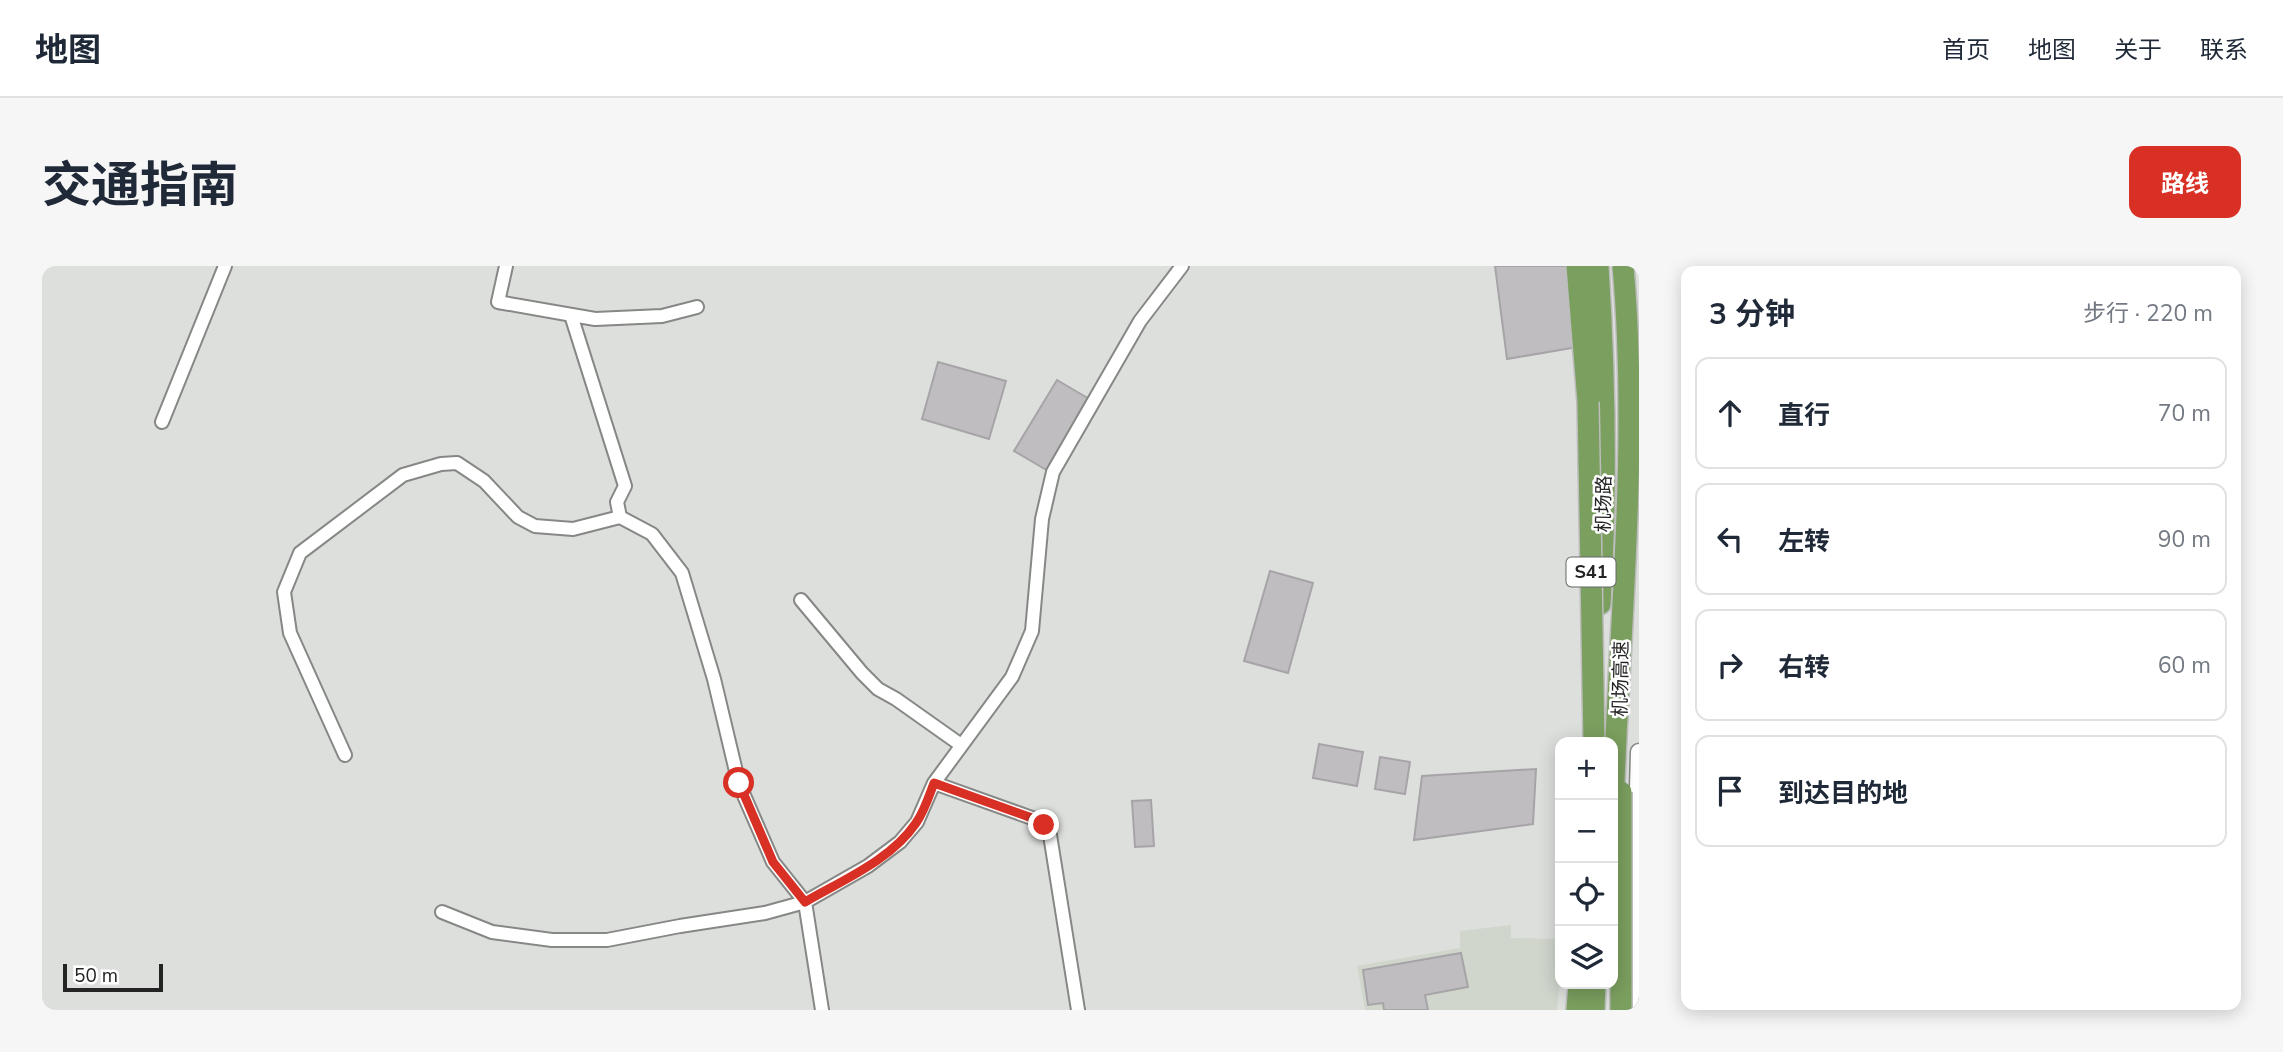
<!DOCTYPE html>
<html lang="zh">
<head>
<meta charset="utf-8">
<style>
  body { margin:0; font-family:"Nunito Sans","Noto Sans SC",sans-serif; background:#f6f6f7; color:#1f2937 }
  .controls { position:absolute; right:21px; bottom:21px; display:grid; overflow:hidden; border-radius:14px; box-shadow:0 4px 18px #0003 }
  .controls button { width:63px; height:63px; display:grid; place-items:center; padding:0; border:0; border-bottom:2px solid #e0e1e3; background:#fff; color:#1f2937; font:35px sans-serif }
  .scale { position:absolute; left:21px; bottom:18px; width:100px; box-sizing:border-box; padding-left:7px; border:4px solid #232423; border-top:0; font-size:19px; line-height:24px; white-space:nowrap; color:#232423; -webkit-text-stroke:5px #fff; paint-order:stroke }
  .stop { position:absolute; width:21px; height:21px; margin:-16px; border:5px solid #d93025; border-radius:50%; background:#fff }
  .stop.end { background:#d93025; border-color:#fff; box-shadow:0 2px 7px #0008 }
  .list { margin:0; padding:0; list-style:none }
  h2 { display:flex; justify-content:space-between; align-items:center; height:91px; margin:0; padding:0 28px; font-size:30px }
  h2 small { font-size:23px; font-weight:400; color:#747a83 }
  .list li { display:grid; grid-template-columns:46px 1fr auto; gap:21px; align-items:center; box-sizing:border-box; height:112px; margin:0 14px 14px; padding:0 14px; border:2px solid #e0e1e3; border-radius:14px }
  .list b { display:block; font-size:26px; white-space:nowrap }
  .list em { font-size:23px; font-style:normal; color:#747a83 }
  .icon { flex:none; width:38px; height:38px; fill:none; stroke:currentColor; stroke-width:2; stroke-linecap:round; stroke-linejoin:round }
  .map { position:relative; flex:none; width:1597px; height:744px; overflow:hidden; border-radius:14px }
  header { display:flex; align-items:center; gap:42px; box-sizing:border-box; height:98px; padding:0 35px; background:#fff; border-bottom:2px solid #e0e1e3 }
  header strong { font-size:33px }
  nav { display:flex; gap:38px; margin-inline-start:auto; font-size:24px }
  .intro { display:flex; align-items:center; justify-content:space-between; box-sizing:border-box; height:168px; padding:0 42px }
  h1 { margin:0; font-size:49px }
  .button { padding:18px 32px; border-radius:14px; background:#d93025; color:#fff; font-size:24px; font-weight:700 }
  main { display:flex; gap:42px; padding:0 42px }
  aside { flex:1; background:#fff; border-radius:14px; box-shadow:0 4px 18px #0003 }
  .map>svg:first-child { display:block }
  .built { fill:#d0d6cc }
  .building { fill:#bfbdc0; stroke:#a6a4a7; stroke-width:2 }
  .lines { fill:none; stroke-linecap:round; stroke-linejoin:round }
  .street-casing { stroke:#868885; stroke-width:16 }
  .secondary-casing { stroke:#868885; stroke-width:19 }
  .highway-casing { stroke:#bdbdbd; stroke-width:24 }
  .street { stroke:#fff; stroke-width:12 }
  .secondary { stroke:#fff; stroke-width:16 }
  .highway { stroke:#7b9f5f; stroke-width:21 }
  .highway-bridge-casing { stroke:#bdbdbd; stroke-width:24; stroke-linecap:butt }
  .highway-bridge { stroke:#7b9f5f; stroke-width:21 }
  .route { stroke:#d93025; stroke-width:9 }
  .labels { text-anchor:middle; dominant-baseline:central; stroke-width:5; stroke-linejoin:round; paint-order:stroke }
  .shield { fill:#fff; stroke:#656665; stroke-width:2 }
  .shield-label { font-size:18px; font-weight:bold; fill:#232423 }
  .street-label { font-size:19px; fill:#232423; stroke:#fff }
</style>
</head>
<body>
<header>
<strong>地图</strong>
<nav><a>首页</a><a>地图</a><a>关于</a><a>联系</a></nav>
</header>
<div class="intro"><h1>交通指南</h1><a class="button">路线</a></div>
<main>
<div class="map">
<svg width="1597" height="744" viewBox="0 0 1597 744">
  <rect width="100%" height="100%" fill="#dddfdc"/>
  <path class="built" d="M 1469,659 L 1469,672 L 1518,673 L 1518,714 L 1515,744 L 1323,744 L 1315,700 L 1418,682 L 1418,665 Z"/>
  <path class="building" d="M 1453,0 L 1526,0 L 1536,81 L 1465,93 Z
    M 896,96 L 964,115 L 947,173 L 880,153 Z
    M 1015,114 L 1049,134 L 1006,205 L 972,185 Z
    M 1228,305 L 1271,317 L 1246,407 L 1202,395 Z
    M 1277,478 L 1321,486 L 1315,520 L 1271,512 Z
    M 1338,491 L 1368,496 L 1363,528 L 1333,523 Z
    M 1494,503 L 1491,558 L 1372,574 L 1380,510 Z
    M 1109,534 L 1112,580 L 1093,581 L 1090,535 Z
    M 1419,687 L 1426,721 L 1383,729 L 1386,744 L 1342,744 L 1341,737 L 1326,739 L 1321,704 Z"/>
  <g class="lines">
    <defs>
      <path id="street" d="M 464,0 L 456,36 L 553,53 L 620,50 L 655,41
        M 529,49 L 583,220 L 575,236 L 578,251
        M 120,156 L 183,0
        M 759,334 L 820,407 L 836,423 L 854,433 L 919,479
        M 303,489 L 248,367 L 242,326 L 258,287 L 361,209 L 399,198 L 415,197 L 442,215 L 476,251 L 493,260 L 531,263 L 578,251 L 610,268 L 640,307 L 672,413 L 697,518 L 731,596 L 763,636 L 780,744
        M 892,517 L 990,552 L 1001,559 L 1008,569 L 1036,744
        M 400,646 L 450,666 L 510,674 L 565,674 L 638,660 L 723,647 L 763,636 L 826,600 L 858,576 L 875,556 L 892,517 L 970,411 L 990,365 L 1000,253 L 1011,206 L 1098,55 L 1140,0"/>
      <path id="secondary" d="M 1590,744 L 1597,486"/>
      <path id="highway" d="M 1535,0 L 1546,136
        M 1556,0 C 1563,112 1565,226 1558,338
        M 1535,744 L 1537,718
        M 1552,744 L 1553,718"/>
    </defs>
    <use href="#street" class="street-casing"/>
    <use href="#secondary" class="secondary-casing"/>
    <use href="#highway" class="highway-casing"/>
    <use href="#street" class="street"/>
    <use href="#secondary" class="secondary"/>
    <use href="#highway" class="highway"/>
    <defs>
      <path id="highway-bridge" d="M 1546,136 L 1552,476
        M 1579,526 L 1579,744
        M 1571,542 C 1577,361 1597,181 1581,0"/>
    </defs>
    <use href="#highway-bridge" class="highway-bridge-casing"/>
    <use href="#highway-bridge" class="highway-bridge"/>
  </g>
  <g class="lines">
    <path class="route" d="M 697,517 L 731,596 L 763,636 C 801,614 849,594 874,557 C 882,546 887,530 892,517 L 990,552 L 1002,559"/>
  </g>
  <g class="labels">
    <rect class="shield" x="1524.5" y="291.5" width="49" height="29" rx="5"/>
    <g class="shield-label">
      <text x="1549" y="306">S41</text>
    </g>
    <g class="street-label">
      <text transform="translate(1562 238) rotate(-89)">机场路</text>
      <text transform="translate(1579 413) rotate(-89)">机场高速</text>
    </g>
  </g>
</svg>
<div class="controls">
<button>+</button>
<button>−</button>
<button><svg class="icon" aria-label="locate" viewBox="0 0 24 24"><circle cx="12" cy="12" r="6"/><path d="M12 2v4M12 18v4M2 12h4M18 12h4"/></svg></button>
<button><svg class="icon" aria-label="layers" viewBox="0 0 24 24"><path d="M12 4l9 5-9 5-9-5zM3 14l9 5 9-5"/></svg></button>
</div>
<div class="scale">50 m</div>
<div class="stop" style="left:697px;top:517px"></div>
<div class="stop end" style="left:1002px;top:559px"></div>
</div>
<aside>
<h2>3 分钟<small>步行 · 220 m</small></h2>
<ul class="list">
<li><svg class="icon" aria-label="ahead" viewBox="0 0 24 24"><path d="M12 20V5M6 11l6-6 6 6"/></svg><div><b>直行</b></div><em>70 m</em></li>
<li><svg class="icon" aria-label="left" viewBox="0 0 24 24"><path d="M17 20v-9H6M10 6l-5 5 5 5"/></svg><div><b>左转</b></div><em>90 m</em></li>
<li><svg class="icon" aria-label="right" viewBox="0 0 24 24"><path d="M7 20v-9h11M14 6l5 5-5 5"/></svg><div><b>右转</b></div><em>60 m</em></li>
<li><svg class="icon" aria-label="arrive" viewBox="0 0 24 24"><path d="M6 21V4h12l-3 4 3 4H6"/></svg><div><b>到达目的地</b></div></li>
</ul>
</aside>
</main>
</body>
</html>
